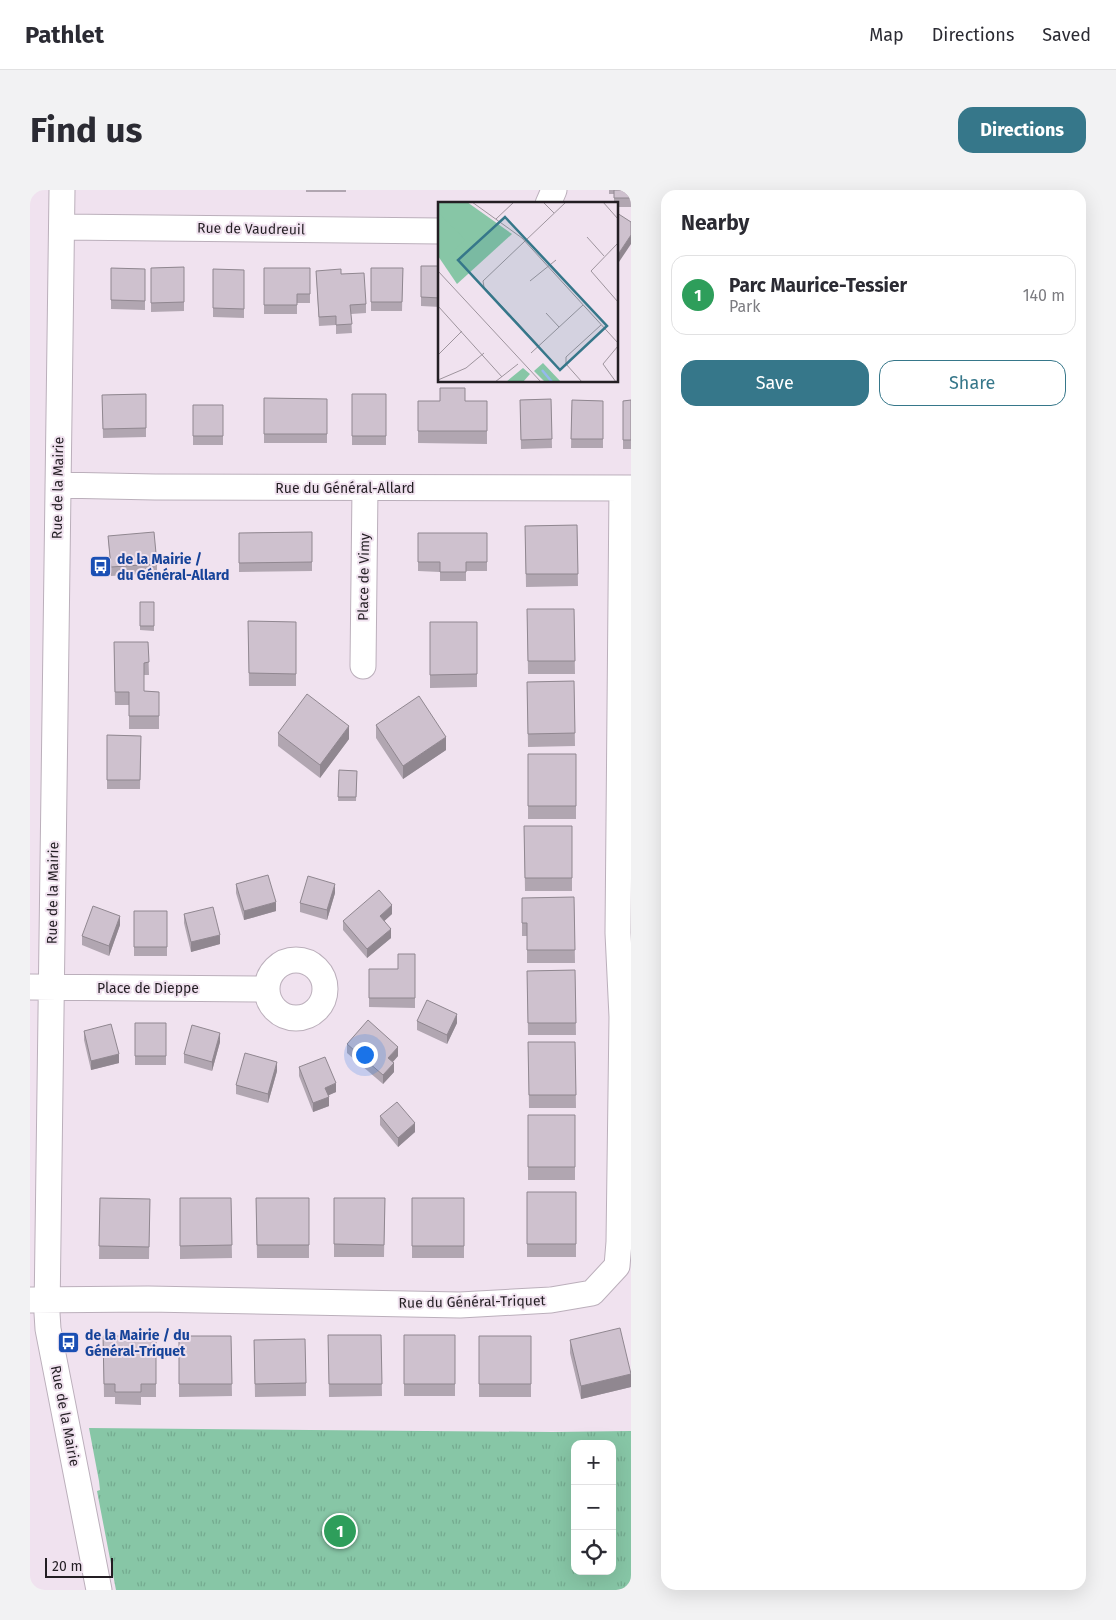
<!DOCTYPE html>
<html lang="en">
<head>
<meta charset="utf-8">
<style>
  body { margin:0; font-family:"Fira Sans",sans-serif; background:#f2f2f3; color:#2b2b33 }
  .controls { position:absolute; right:15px; bottom:15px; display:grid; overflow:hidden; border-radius:10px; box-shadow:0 5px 20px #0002 }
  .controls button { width:45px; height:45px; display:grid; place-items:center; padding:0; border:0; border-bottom:1px solid #e1e1e2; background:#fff; color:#2b2b33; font:25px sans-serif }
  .scale { position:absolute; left:15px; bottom:12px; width:68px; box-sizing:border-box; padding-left:5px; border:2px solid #231e23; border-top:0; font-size:14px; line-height:18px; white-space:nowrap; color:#231e23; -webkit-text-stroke:4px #f0e2ef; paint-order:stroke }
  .you { position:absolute; left:334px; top:864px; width:18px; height:18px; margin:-12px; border:4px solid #fff; border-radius:50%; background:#1a73e8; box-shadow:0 0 0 8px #1a73e833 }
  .badge { display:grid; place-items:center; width:32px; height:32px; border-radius:50%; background:#36778a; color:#fff; font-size:16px; font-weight:700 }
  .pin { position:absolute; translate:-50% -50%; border:2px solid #fff; box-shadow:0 1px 5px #0006 }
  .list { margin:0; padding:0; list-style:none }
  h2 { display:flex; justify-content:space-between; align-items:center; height:65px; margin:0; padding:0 20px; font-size:21px }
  h2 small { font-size:16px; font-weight:400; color:#7c7c81 }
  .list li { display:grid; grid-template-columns:32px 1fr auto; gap:15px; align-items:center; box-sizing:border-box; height:80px; margin:0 10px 10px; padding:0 10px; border:1px solid #e1e1e2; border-radius:15px }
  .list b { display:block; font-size:19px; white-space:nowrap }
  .list p { margin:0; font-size:16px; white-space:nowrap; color:#7c7c81 }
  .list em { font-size:16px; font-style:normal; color:#7c7c81 }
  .actions { display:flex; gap:10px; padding:15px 20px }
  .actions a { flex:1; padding:11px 0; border:1px solid #36778a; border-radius:15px; text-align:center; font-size:18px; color:#36778a }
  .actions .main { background:#36778a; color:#fff }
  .icon { flex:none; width:28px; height:28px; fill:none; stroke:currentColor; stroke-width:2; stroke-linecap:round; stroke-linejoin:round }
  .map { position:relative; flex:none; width:601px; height:1400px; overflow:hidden; border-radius:15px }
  header { display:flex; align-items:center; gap:30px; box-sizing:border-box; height:70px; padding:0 25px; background:#fff; border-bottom:1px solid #e1e1e2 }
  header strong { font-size:24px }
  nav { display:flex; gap:28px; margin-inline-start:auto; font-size:18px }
  .intro { display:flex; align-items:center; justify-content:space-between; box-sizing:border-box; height:120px; padding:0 30px }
  h1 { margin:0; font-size:35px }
  .button { padding:12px 22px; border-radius:15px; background:#36778a; color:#fff; font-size:18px; font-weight:700 }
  main { display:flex; gap:30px; padding:0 30px }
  aside { flex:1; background:#fff; border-radius:15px; box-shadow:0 5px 20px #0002 }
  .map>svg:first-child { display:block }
  .grass { fill:url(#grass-tufts); fill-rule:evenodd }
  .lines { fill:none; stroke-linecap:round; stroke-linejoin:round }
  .street-casing { stroke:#bbafbb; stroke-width:27 }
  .street { stroke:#fff; stroke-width:25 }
  .wall { fill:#b1a6b1 }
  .shaded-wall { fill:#908790 }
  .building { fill:#cec1ce; stroke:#908790 }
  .labels { text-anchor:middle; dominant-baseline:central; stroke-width:4; stroke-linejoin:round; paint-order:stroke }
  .street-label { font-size:14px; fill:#231e23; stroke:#f0e2ef }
  .transit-label { font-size:14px; font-weight:bold; fill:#164399; stroke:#f0e2ef; text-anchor:start }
  .inset-river { fill:none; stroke:#95b8ed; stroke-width:2.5 }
  .inset-road { fill:none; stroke:#9e949d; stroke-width:1 }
  .view { fill:#36778a; fill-opacity:0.15; stroke:#36778a; stroke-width:2.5 }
  .inset-edge { fill:none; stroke:#231e23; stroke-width:2.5 }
</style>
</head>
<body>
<header>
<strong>Pathlet</strong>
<nav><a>Map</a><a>Directions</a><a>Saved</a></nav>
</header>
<div class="intro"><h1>Find us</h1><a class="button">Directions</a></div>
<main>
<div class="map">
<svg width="601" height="1400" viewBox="0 0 601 1400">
  <defs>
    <pattern id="grass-tufts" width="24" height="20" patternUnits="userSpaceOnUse" patternTransform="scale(1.25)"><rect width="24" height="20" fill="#87c6a6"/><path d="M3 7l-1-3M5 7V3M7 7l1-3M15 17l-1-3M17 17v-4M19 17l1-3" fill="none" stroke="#74aa8f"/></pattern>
  </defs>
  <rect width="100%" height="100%" fill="#f0e2ef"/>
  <path class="grass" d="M 59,1238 L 522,1242 L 601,1241 L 601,1400 L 86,1400 L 67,1301 L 70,1300 L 69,1291 ZM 545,1254 L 582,1254 L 582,1381 L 545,1381 Z"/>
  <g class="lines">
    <defs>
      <path id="street" d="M 32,0 L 17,1123 L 18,1139 L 69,1400
        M 518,14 L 524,0
        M 32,37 L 410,41
        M 28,295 L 125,297 L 601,298
        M 333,476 L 335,298
        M237 799a29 29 0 1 1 58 0a29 29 0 1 1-58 0Z
        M 0,797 L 237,799
        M 0,1110 L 118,1109 L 430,1115 L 521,1110 L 562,1103 L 587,1076 L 589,1052 L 592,827 L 588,743 L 592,298"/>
    </defs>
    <use href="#street" class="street-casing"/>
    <use href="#street" class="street"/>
  </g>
  <path class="wall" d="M 276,0 L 316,0 L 316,2 L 276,2 Z
    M 579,0 L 601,0 L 601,17 L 587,17 L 587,14 L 584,14 L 584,4 L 579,4 Z
    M 391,76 L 410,76 L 410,117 L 391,116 Z
    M 154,77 L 154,121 L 121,122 L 121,78 Z
    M 81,78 L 115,79 L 115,120 L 81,119 Z
    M 234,78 L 280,78 L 280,113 L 267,113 L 267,124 L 234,124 Z
    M 341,78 L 373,78 L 372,121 L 341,121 Z
    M 183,79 L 214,80 L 214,128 L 183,127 Z
    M 286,81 L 336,114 L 336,123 L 321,124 L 322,143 L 306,144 L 306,135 L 289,136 Z
    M 116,204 L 116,247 L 73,248 L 72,205 Z
    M 322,204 L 356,204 L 356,255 L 322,255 Z
    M 234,208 L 297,209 L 297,253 L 234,253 Z
    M 521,209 L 522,258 L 491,259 L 490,210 Z
    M 542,210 L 573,211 L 573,258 L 541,258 Z
    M 601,210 L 601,259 L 593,259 L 593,211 Z
    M 388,211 L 457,211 L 457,254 L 388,253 Z
    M 163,215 L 193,215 L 193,255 L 163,255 Z
    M 547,335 L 548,396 L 496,397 L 495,336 Z
    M 282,342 L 282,381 L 209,382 L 209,343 Z
    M 388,343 L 457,343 L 457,381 L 436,381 L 436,391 L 410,391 L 410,382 L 388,381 Z
    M 78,346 L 127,374 L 127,383 L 81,386 Z
    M 110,412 L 124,412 L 124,441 L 110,440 Z
    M 497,419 L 544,419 L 545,484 L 498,484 Z
    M 218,431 L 266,432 L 266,496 L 219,496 Z
    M 400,432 L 447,432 L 447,497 L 400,498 Z
    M 84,452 L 118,452 L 119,485 L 114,485 L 114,501 L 129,502 L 129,539 L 99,539 L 99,515 L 85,515 Z
    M 544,491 L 545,556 L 498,557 L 497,492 Z
    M 346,535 L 416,560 L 373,589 L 346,548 Z
    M 248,543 L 319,549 L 290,588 L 248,556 Z
    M 77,545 L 111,546 L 110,599 L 77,599 Z
    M 498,564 L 546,564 L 546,629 L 498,629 Z
    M 309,580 L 327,581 L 326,611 L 308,611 Z
    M 494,636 L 542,636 L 542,701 L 495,701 Z
    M 206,694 L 246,721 L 214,730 L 206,703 Z
    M 305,703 L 297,730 L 270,722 L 270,713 Z
    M 544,707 L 545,773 L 497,773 L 497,746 L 492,746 L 492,708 Z
    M 104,721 L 137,721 L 137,766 L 104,766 Z
    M 154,724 L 190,754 L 161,762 L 154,733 Z
    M 362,724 L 354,731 L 361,748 L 337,768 L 313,740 L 313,731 Z
    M 90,735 L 79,766 L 52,755 L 52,746 Z
    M 385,764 L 385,818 L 339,817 L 339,779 L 368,779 Z
    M 545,780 L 546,845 L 498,845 L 497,781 Z
    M 387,831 L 427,833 L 417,854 L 387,840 Z
    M 105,833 L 136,833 L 136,875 L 105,875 Z
    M 54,841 L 89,873 L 61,880 L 54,850 Z
    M 190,852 L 182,881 L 154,873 L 154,864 Z
    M 498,852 L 545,852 L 546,918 L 499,918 Z
    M 317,854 L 368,866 L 363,872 L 364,882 L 353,894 L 317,863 Z
    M 269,877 L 306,902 L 298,905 L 299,916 L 283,922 L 269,886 Z
    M 247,881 L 238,913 L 206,904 L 206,895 Z
    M 498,925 L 545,925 L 545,990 L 498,990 Z
    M 350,926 L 385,942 L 368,957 L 350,935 Z
    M 497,1002 L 546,1002 L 546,1067 L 497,1067 Z
    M 70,1008 L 120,1009 L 119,1069 L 69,1069 Z
    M 150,1008 L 201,1008 L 202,1068 L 150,1069 Z
    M 226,1008 L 279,1008 L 279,1068 L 227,1068 Z
    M 304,1008 L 355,1008 L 354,1067 L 304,1067 Z
    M 382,1008 L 434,1008 L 434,1068 L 382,1068 Z
    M 298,1145 L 351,1145 L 352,1206 L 299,1207 Z
    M 374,1145 L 425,1145 L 425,1206 L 374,1206 Z
    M 73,1146 L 126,1146 L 126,1207 L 111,1207 L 111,1215 L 85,1214 L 85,1207 L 74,1207 Z
    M 149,1146 L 201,1146 L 202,1206 L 149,1207 Z
    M 449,1146 L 501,1146 L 501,1207 L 449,1207 Z
    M 224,1150 L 276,1193 L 276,1206 L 225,1207 Z
    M 540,1150 L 601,1182 L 601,1197 L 551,1209 L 540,1163 Z"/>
  <path class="shaded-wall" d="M 601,45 L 601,54 L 587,75 L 587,66 Z
    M 319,536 L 319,549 L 290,588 L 290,575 Z
    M 416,547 L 416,560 L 373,589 L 373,576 Z
    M 305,694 L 305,703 L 297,730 L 297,720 Z
    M 246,712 L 246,721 L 214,730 L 214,721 Z
    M 362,715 L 362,724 L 350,735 L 350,726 Z
    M 90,726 L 90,735 L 79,766 L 79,756 Z
    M 361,739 L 361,748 L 337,768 L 337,759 Z
    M 190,745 L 190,754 L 161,762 L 161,752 Z
    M 427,824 L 427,833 L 417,854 L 417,845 Z
    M 190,843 L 190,852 L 182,881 L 182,872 Z
    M 368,857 L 368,866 L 358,877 L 358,868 Z
    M 89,864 L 89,873 L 61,880 L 61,871 Z
    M 247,872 L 247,881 L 238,913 L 238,904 Z
    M 364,873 L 364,882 L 353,894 L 353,885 Z
    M 306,893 L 306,902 L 295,907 L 295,898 Z
    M 299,907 L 299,916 L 283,922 L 283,913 Z
    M 385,933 L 385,942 L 368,957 L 368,948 Z
    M 601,1184 L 601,1197 L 551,1209 L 551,1196 Z"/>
  <path class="building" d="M 584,0 L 601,0 L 601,8 L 584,8 Z
    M 587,23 L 601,32 L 601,45 L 587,66 Z
    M 391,76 L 410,76 L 410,108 L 391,107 Z
    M 154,77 L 154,112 L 121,113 L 121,78 Z
    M 81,78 L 115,79 L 115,111 L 81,110 Z
    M 234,78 L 280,78 L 280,104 L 267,104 L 267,115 L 234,115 Z
    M 341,78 L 373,78 L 372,112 L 341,112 Z
    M 183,79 L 214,80 L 214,119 L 183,118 Z
    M 311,79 L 311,84 L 334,83 L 336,114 L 320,115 L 322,134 L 306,135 L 306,126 L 289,127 L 286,81 Z
    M 410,198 L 435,198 L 435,211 L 457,211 L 457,241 L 388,241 L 388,211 L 410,211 Z
    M 116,204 L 116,238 L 73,239 L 72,205 Z
    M 322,204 L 356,204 L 356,246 L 322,246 Z
    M 234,208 L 297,209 L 297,244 L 234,244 Z
    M 521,209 L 522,249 L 491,250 L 490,210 Z
    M 542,210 L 573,211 L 573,249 L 541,249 Z
    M 601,210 L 601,250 L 593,250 L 593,211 Z
    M 163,215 L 193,215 L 193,246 L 163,246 Z
    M 547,335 L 548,384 L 496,384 L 495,336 Z
    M 124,342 L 127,374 L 81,377 L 78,346 Z
    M 282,342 L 282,372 L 209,373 L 209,343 Z
    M 388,343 L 457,343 L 457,372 L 436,372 L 436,382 L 410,382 L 410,372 L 388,372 Z
    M 110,412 L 124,412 L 124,436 L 110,436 Z
    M 497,419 L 544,419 L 545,471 L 498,471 Z
    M 218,431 L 266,432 L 266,484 L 219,483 Z
    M 400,432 L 447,432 L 447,484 L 400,485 Z
    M 84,452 L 118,452 L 119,472 L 114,473 L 114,501 L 129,502 L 129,526 L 99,526 L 99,502 L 85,502 Z
    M 544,491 L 545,543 L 498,544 L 497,492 Z
    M 277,504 L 319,536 L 290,575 L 248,543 Z
    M 389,506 L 416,547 L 373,576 L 346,535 Z
    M 77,545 L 111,546 L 110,590 L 77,590 Z
    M 498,564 L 546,564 L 546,616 L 498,616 Z
    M 309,580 L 327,581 L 326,607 L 308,607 Z
    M 494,636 L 542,636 L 542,688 L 495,688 Z
    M 238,685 L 246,712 L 214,721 L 206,694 Z
    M 278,686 L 305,694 L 297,720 L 270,713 Z
    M 349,700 L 362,715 L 350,726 L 361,739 L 337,759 L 313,731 Z
    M 544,707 L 545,760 L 497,760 L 497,733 L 492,733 L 492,708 Z
    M 63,716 L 90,726 L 79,756 L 52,746 Z
    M 183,717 L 190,745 L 161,752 L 154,724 Z
    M 104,721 L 137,721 L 137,757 L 104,757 Z
    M 368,764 L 385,764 L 385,808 L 339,808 L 339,779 L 368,779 Z
    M 545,780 L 546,833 L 498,833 L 497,781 Z
    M 397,810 L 427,824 L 417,845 L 387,831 Z
    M 338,830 L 368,857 L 358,868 L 364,873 L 353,885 L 317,854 Z
    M 105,833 L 136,833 L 136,866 L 105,866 Z
    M 81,834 L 89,864 L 61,871 L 54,841 Z
    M 162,835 L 190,843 L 182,872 L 154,864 Z
    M 498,852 L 545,852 L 546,905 L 499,905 Z
    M 215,863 L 247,872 L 238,904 L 206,895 Z
    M 295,867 L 306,893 L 295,898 L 299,907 L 283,913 L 269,877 Z
    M 367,912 L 385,933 L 368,948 L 350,926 Z
    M 498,925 L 545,925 L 545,977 L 498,977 Z
    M 497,1002 L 546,1002 L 546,1054 L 497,1054 Z
    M 70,1008 L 120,1009 L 119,1057 L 69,1056 Z
    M 150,1008 L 201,1008 L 202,1055 L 150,1056 Z
    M 226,1008 L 279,1008 L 279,1055 L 227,1055 Z
    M 304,1008 L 355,1008 L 354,1055 L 304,1054 Z
    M 382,1008 L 434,1008 L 434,1056 L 382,1056 Z
    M 590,1138 L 601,1184 L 551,1196 L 540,1150 Z
    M 298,1145 L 351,1145 L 352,1194 L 299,1194 Z
    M 374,1145 L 425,1145 L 425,1194 L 374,1194 Z
    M 73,1146 L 126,1146 L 126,1194 L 111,1194 L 111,1202 L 85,1202 L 85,1194 L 74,1194 Z
    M 149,1146 L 201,1146 L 202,1194 L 149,1194 Z
    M 449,1146 L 501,1146 L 501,1194 L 449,1194 Z
    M 275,1149 L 276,1193 L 225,1194 L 224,1150 Z"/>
  <defs>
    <symbol id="bus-square" viewBox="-11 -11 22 22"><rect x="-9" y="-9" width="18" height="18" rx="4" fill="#1a4fb4" stroke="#f0e2ef"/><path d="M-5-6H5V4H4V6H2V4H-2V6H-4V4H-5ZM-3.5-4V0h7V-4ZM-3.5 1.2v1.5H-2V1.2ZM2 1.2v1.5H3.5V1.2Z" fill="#fff"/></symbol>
  </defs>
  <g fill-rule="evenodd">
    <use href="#bus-square" x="58" y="364" width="25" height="25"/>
    <use href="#bus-square" x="26" y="1140" width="25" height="25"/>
  </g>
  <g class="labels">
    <g class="street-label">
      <text transform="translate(221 39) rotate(1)">Rue de Vaudreuil</text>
      <text transform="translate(28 298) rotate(-89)">Rue de la Mairie</text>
      <text x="315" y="298">Rue du Général-Allard</text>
      <text transform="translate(334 387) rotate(-89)">Place de Vimy</text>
      <text transform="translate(23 703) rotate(-89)">Rue de la Mairie</text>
      <text x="118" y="798">Place de Dieppe</text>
      <text transform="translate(442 1112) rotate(-1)">Rue du Général-Triquet</text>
      <text transform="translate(35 1226) rotate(79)">Rue de la Mairie</text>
    </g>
    <g class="transit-label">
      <text x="87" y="369">de la Mairie /<tspan x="87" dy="16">du Général-Allard</tspan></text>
      <text x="55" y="1145">de la Mairie / du<tspan x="55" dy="16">Général-Triquet</tspan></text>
    </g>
  </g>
  <g transform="translate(408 12)">
    <rect width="180" height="180" fill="#f0e2ef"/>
    <path d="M 0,0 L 29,0 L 74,32 L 19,82 L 0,54 Z" fill="#87c6a6"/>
    <path d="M 105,161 L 123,180 L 107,180 L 96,169 ZM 85,166 L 92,172 L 85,180 L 68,180 Z" fill="#87c6a6"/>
    <path d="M 2,12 L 27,38 L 11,53 L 0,42 Z" fill="#87c6a6"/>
    <path class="inset-river" d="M 104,168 L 114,180"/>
    <path class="inset-road" d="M 34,0 L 84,36 L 180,141M 105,0 L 116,11M 165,0 L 180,17M 58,17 L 76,0M 149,35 L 166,54M 180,41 L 153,69 L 180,100M 0,69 L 103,180M 92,79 L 118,58M 0,104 L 64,175M 108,111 L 121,125M 101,144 L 46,85 L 45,79 L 128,0M 93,151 L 145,103M 0,153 L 24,129M 0,178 L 28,166 L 46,151M 57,180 L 80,162M 144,180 L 128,162 L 128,155 L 163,123M 178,180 L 165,162 L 180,144"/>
    <path class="view" d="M 67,15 L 169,124 L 122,168 L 20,58 Z"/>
    <rect width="180" height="180" class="inset-edge"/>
  </g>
</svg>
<div class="controls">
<button>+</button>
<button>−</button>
<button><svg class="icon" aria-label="locate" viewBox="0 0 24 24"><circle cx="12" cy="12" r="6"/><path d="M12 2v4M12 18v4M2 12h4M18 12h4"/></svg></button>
</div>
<div class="scale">20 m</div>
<div class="you"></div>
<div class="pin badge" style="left:310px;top:1341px;background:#2e9e5b">1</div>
</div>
<aside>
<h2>Nearby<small></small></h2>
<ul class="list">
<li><span class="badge" style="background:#2e9e5b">1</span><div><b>Parc Maurice-Tessier</b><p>Park</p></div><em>140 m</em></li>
</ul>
<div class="actions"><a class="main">Save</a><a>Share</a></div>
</aside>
</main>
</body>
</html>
